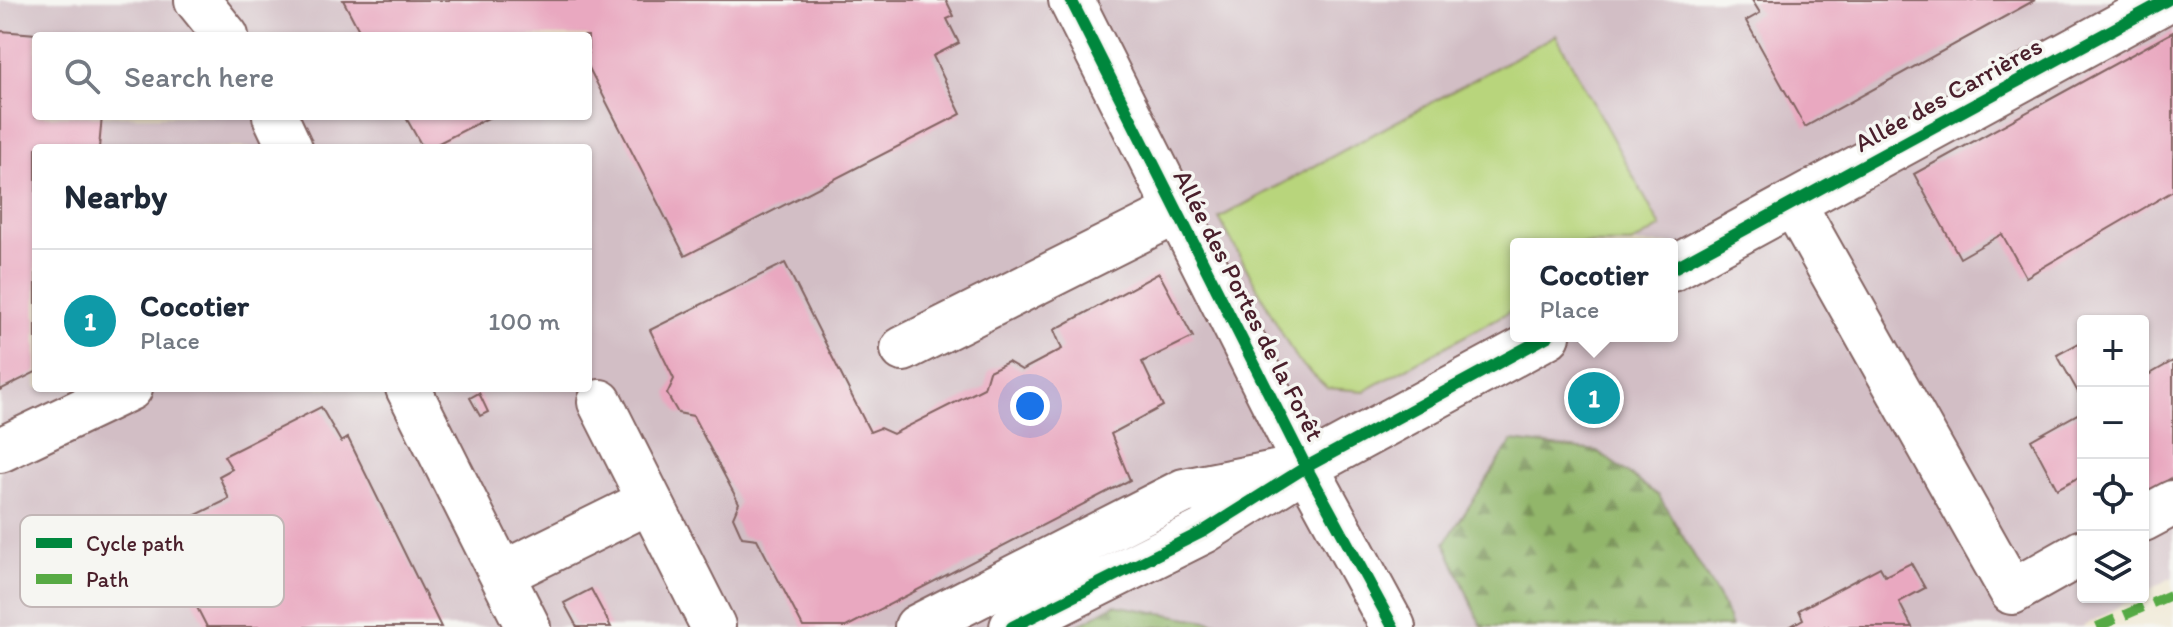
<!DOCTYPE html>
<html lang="en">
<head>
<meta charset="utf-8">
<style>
  body { margin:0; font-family:Itim,sans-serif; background:#f6f6f7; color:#1f2937 }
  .controls { position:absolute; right:24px; bottom:24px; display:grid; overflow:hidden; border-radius:8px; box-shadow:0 2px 6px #0004 }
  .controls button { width:72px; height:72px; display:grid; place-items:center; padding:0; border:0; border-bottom:2px solid #e0e1e3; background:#fff; color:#1f2937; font:40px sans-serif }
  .you { position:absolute; left:1030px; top:406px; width:28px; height:28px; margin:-20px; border:6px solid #fff; border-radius:50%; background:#1a73e8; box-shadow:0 0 0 12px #1a73e833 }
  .badge { display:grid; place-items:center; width:52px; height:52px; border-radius:50%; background:#b5179e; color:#fff; font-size:26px; font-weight:700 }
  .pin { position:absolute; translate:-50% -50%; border:4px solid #fff; box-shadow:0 2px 8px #0006 }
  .popup { position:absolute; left:1510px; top:238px; width:168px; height:104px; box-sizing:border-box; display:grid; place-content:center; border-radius:8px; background:#fff; filter:drop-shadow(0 2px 6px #0005); font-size:26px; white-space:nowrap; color:#747a83 }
  .popup b { font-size:30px; color:#1f2937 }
  .popup::after { content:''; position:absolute; left:50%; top:100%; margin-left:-16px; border:16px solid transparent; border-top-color:#fff }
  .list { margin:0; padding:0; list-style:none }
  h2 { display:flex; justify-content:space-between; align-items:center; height:104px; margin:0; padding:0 32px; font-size:34px }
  h2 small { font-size:26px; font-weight:400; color:#747a83 }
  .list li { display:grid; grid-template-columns:52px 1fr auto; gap:24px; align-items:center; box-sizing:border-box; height:144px; padding:0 32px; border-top:2px solid #e0e1e3 }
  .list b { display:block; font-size:30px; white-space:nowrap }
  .list p { margin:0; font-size:26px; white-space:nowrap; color:#747a83 }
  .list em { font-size:26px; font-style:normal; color:#747a83 }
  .icon { flex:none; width:44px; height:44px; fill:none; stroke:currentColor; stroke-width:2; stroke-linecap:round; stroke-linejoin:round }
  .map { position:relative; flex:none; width:2173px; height:627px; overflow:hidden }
  .search { position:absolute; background:#fff; box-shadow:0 2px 6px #0004; left:32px; top:32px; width:560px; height:88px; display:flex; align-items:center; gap:20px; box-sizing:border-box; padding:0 28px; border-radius:8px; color:#747a83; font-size:30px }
  .panel { position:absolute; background:#fff; box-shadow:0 2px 6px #0004; left:32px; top:144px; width:560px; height:248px; border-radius:8px }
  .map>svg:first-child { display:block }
  .industrial { fill:#d2bec5; fill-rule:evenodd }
  .green { fill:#b8d57b; stroke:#817a53; stroke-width:2 }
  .forest { fill:url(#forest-firs); stroke:#6e6a4b; stroke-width:2 }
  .building { fill:#e9a8c0 }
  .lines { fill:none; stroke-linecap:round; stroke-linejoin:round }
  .minor-casing { stroke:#836462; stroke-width:48 }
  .minor { stroke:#fff; stroke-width:44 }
  .quiet { stroke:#57aa44; stroke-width:10; stroke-dasharray:20 10; stroke-linecap:butt }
  .cycleway-casing { stroke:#f6f6f2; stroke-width:17 }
  .cycleway { stroke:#00873e; stroke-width:12 }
  .labels { text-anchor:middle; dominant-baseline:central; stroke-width:7; stroke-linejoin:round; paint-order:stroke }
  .street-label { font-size:26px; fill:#4a1f2b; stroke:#f6f6f2 }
  .key { fill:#f6f6f2; stroke:#c2b6b6; stroke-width:2 }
  .key-label { font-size:22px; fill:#4a1f2b }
</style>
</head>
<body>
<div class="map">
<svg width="2173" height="627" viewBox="0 0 2173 627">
  <defs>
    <pattern id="forest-firs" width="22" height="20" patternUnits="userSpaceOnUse" patternTransform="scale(2)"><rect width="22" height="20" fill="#92b66b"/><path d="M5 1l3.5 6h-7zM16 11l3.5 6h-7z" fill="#799358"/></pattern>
  </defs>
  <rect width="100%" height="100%" fill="#f6f6f2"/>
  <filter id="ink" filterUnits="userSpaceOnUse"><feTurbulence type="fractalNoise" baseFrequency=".0125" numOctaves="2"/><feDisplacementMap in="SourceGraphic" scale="16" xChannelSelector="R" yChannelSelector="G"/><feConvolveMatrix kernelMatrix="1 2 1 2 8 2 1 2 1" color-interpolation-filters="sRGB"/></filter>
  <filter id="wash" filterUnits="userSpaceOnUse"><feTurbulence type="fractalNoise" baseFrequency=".006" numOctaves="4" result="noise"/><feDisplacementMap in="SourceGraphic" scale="32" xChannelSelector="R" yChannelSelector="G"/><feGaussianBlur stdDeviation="1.8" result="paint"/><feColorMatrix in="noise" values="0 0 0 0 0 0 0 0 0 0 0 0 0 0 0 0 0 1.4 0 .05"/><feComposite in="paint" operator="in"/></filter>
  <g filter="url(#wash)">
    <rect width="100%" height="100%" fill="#eee3c8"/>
    <path class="industrial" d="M 0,0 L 2173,0 L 2173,577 L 2143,593 L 2143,321 L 2083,321 L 2083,597 L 2136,597 L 2082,627 L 0,627 ZM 36,36 L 588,36 L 588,116 L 36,116 ZM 36,148 L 588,148 L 588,388 L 36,388 ZM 1516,244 L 1672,244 L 1672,336 L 1516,336 Z"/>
    <path class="green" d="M 1556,35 L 1661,227 L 1631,244 L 1516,244 L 1516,308 L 1365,391 L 1327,388 L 1296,359 L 1219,218 Z"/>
    <path class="forest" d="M 1512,441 L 1597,451 L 1659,496 L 1722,603 L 1731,627 L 1482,627 L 1445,543 Z
      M 1114,605 L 1242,627 L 1075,627 Z"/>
    <g id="blocks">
      <path class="building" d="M 343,0 L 946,0 L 954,16 L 947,19 L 959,43 L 933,56 L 961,114 L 685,256 L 588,66 L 588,36 L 362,36 Z
        M 1752,0 L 2035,0 L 1805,127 L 1746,21 L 1760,13 Z
        M 0,31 L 36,34 L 36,116 L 102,116 L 99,148 L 36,148 L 36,372 L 0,390 Z
        M 2173,32 L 2173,191 L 2026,277 L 2002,234 L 1960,258 L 1914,174 Z
        M 405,116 L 492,116 L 429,148 L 423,148 Z
        M 785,263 L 870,432 L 880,428 L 893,434 L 984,388 L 989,371 L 1008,362 L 1022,370 L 1062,349 L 1054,330 L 1159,273 L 1193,337 L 1142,362 L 1163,406 L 1111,434 L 1130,480 L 846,627 L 803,627 L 757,539 L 742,537 L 733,517 L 739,503 L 693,416 L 678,413 L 667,394 L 674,379 L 650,330 Z
        M 2083,341 L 2083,401 L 2057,355 Z
        M 2173,361 L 2173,477 L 2149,491 L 2143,490 L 2143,378 Z
        M 1600,388 L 1606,400 L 1589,408 L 1583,397 Z
        M 479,393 L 488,412 L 480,416 L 470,398 Z
        M 321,407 L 341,442 L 348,438 L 441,627 L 207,627 L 159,533 L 229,499 L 219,476 L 232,469 L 224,456 Z
        M 2083,411 L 2083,475 L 2057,489 L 2031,440 Z
        M 1911,563 L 1925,588 L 1899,602 L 1912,627 L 1789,627 L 1803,619 L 1799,610 L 1880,567 L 1885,576 Z
        M 591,589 L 611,627 L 577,627 L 564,603 Z"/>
    </g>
  </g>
  <g filter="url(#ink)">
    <use href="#blocks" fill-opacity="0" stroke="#836462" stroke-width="2"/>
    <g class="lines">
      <defs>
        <path id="minor" d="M 197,0 L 226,36
          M 1071,0 L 1306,467 L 1393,627
          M 275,116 L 290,148
          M 1793,203 L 2012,592 L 2083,552
          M 1672,269 L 2167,0
          M 903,349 L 1178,211
          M 408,388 L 528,627
          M 600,402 L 713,626
          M 0,450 L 130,388
          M 2143,519 L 2173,503
          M 502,574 L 650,501
          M 917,627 L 1184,491 L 1280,472
          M 1012,627 L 1204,531 L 1306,467 L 1548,336"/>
      </defs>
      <use href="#minor" class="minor-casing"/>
      <use href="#minor" class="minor"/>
      <path class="quiet" d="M 2097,627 L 2173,594"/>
      <defs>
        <path id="cycleway" d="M 1071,0 L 1306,467 L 1393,627
          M 1672,269 L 2167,0
          M 1012,627 L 1204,531 L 1306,467 L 1548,336"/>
      </defs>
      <use href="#cycleway" class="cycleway-casing"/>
      <use href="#cycleway" class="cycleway"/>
    </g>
  </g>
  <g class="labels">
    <g class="street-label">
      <text transform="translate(1948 94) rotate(-29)">Allée des Carrières</text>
      <text transform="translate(1249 305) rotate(63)">Allée des Portes de la Forêt</text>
    </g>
  </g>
  <rect x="20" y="515" width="264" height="92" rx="12" class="key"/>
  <rect x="36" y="538" width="36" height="10" fill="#00873e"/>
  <rect x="36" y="574" width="36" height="10" fill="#57aa44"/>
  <g class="key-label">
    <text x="86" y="551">Cycle path</text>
    <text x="86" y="587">Path</text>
  </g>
</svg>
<div class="controls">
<button>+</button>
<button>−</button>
<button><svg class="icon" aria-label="locate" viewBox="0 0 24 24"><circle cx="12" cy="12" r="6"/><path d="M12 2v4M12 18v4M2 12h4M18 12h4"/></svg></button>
<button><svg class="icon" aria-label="layers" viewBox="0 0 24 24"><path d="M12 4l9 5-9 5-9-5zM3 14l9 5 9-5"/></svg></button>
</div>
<div class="you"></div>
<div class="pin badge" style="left:1594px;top:398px;background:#0f9aa8">1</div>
<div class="popup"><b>Cocotier</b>Place</div>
<div class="search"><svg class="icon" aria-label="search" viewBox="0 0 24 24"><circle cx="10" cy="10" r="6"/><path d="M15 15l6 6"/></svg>Search here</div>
<section class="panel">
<h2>Nearby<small></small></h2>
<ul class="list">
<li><span class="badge" style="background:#0f9aa8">1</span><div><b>Cocotier</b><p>Place</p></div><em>100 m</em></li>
</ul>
</section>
</div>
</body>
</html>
